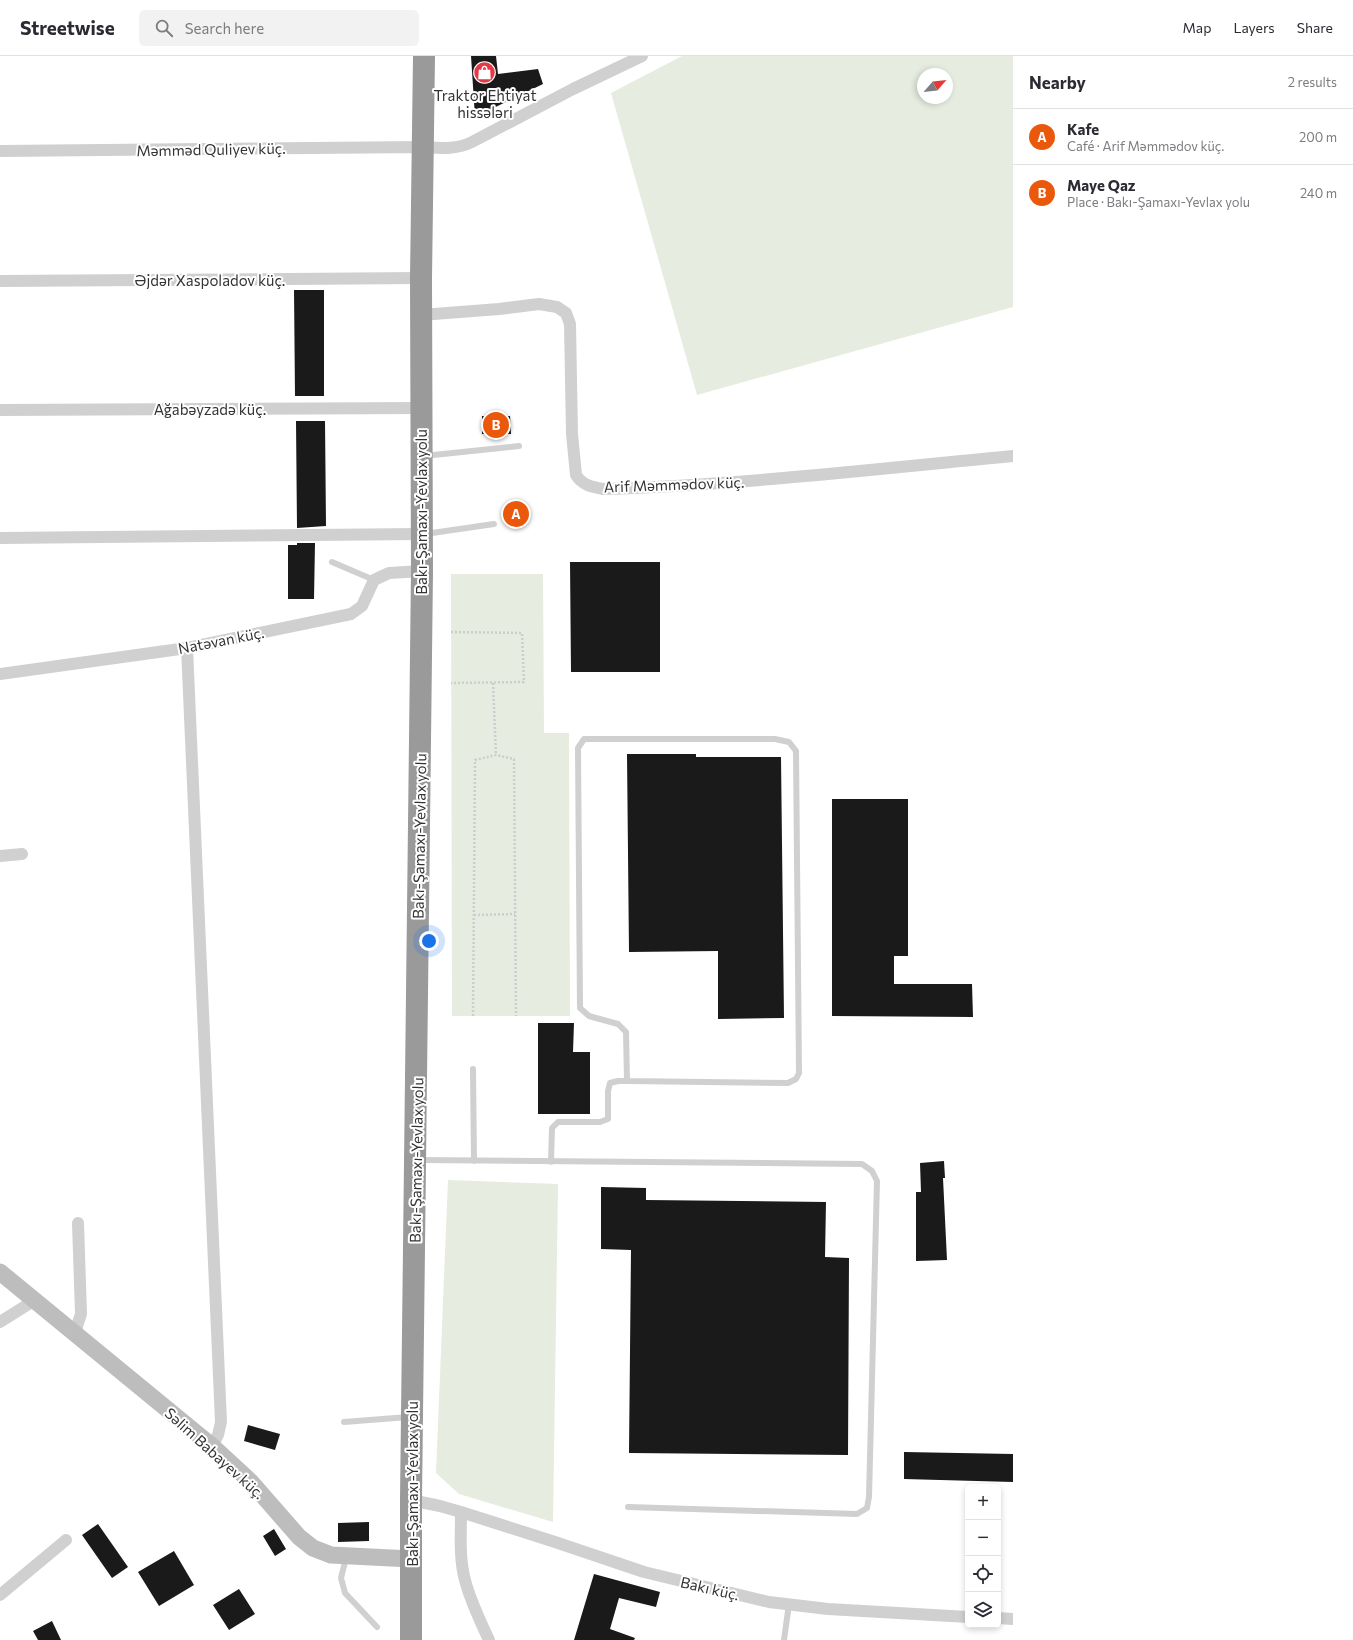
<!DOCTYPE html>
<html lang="en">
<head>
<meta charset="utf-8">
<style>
  body { margin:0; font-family:Commissioner,sans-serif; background:#f2f2f3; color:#2b2b33 }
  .controls { position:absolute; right:12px; bottom:12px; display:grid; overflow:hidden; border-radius:6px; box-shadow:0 2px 6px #0003 }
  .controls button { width:36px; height:36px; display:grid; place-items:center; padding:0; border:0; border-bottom:1px solid #e1e1e2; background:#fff; color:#2b2b33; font:20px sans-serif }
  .compass { position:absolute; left:917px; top:12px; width:36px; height:36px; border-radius:50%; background:#fff; box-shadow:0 2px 6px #0003; rotate:62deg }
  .you { position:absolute; left:429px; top:885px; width:14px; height:14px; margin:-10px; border:3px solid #fff; border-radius:50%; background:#1a73e8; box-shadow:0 0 0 6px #1a73e833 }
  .badge { display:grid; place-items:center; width:26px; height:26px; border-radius:50%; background:#ea580c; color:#fff; font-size:13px; font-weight:700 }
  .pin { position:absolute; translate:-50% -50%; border:2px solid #fff; box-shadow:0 1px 4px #0006 }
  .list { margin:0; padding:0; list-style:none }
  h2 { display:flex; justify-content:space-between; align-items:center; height:52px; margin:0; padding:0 16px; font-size:17px }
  h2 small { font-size:13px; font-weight:400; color:#7c7c81 }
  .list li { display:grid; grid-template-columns:26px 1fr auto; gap:12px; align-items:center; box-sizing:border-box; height:56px; padding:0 16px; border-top:1px solid #e1e1e2 }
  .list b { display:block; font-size:15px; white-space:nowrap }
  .list p { margin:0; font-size:13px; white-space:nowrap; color:#7c7c81 }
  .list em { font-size:13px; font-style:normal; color:#7c7c81 }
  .icon { flex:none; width:22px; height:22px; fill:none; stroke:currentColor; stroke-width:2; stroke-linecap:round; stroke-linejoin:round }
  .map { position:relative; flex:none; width:1013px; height:1584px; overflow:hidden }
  header { display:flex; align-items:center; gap:24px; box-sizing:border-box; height:56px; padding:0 20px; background:#fff; border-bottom:1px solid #e1e1e2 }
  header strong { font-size:19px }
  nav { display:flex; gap:22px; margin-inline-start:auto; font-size:14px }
  .search { width:280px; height:36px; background:#f2f2f3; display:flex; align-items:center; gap:10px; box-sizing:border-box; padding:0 14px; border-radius:6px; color:#7c7c81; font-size:15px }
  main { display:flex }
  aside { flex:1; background:#fff }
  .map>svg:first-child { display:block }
  .green { fill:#e6ecdf; fill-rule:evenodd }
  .building { fill:#1a1a1a }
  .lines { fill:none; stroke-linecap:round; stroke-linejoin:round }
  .path { stroke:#cdcdcd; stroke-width:2.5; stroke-dasharray:2 2; stroke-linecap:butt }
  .lane { stroke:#d0d0d0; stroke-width:6 }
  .street { stroke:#d0d0d0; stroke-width:12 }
  .secondary { stroke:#bdbdbd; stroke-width:17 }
  .highway { stroke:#9a9a9a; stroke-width:22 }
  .labels { text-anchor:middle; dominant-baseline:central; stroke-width:4; stroke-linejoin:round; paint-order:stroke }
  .poi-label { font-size:15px; fill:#333; stroke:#fff }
  .street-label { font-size:15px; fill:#333; stroke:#fff }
</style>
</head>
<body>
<header>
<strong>Streetwise</strong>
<div class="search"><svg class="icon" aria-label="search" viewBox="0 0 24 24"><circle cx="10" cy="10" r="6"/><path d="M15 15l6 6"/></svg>Search here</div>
<nav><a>Map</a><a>Layers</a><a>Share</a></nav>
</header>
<main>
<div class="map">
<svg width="1013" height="1584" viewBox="0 0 1013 1584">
  <rect width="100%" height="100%" fill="#fff"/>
  <path class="green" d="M 682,0 L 1013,0 L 1013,251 L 697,339 L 611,37 ZM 923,18 L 947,18 L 947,42 L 923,42 Z
    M 451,518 L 543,518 L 544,677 L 569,677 L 570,960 L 452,960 Z
    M 448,1124 L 558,1128 L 553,1466 L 459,1438 L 436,1417 Z"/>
  <path class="building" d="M 471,0 L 496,0 L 498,18 L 538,13 L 543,28 L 475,61 Z
    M 294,234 L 324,234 L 324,340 L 295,340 Z
    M 482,360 L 510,360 L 511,378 L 482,378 Z
    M 296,365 L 325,365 L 326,470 L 297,472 Z
    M 297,487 L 315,487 L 314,543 L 288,543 L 288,489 L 297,489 Z
    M 570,506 L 660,506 L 660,616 L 571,616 Z
    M 627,698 L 696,698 L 696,701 L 781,701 L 784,962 L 718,963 L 718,895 L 629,896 Z
    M 832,743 L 908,743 L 908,900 L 894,900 L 894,928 L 972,928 L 973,961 L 832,960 Z
    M 538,967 L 574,967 L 573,996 L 590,996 L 590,1058 L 538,1058 Z
    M 944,1105 L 945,1122 L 943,1122 L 947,1204 L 916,1205 L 916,1136 L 921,1136 L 920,1107 Z
    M 601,1131 L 646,1132 L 646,1144 L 826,1146 L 825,1201 L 849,1202 L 848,1399 L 629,1397 L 631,1194 L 601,1193 Z
    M 248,1369 L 280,1378 L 275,1394 L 244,1385 Z
    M 904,1396 L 1013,1398 L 1013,1426 L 904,1423 Z
    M 369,1466 L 369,1485 L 338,1486 L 338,1467 Z
    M 98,1468 L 128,1511 L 112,1522 L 82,1479 Z
    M 274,1473 L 286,1493 L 275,1500 L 263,1480 Z
    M 174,1495 L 194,1529 L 159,1550 L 138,1516 Z
    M 594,1518 L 660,1536 L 656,1551 L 619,1542 L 610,1573 L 635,1582 L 634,1584 L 574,1584 Z
    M 239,1533 L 255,1558 L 229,1574 L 213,1549 Z
    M 52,1565 L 61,1584 L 38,1584 L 33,1575 Z"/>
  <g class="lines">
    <path class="path" d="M 451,576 L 522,577 L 524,626 L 451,627
      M 493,627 L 496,699
      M 474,859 L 515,858
      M 473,960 L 475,704 L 496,699 L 514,703 L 516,960"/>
    <path class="lane" d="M 424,400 L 519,390
      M 425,478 L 494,468
      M 332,506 L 374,524
      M 473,1013 L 474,1105
      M 419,1104 L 862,1108 L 872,1115 L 877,1125 L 869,1441 L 867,1452 L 857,1458 L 628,1451
      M 551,1106 L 552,1072 L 558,1066 L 600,1066 L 608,1063 L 608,1035 L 610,1027 L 618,1025 L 627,1025 L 788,1027 L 796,1023 L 799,1017 L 796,695 L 789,686 L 775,683 L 584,683 L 578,692 L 580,952 L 589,960 L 618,968 L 626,976 L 627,1025
      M 344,1366 L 408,1361
      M 346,1502 L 341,1522 L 345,1537 L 377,1571
      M 784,1584 L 789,1548"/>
    <path class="street" d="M 0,95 L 422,91 C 440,92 456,94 472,86 L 573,33 L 642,0
      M 0,225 L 421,222
      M 421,259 L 499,253 L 539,248 L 557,251 L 566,257 L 570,268 L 572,378 L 576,419 C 582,429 592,431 603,433 C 740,429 877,413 1013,400
      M 0,354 L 421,352
      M 0,482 L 422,478
      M 187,592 L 221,1366 L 218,1379 L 212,1390
      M 0,618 L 187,592 L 351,558 L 362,550 L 374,524 L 389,517 L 422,515
      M 0,800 L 22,798
      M 0,1266 L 35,1244
      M 75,1276 L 81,1258 L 78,1167
      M 411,1444 L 440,1450 L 461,1456 L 555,1486 L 644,1516 L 769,1546 L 828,1553 L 968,1561
      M 461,1456 C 461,1478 459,1502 465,1524 C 470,1544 480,1565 489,1584
      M 0,1539 L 66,1484
      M 998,1562 L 1013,1563"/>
    <path class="secondary" d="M 0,1216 L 212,1390 L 251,1426 L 299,1481 L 313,1492 L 331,1499 L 411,1503"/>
    <path class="highway" d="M 411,1584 L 411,1444 L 422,515 L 421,222 L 424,0"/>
  </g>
  <defs>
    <symbol id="shop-disc" viewBox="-11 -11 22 22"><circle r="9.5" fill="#e63946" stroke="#fff"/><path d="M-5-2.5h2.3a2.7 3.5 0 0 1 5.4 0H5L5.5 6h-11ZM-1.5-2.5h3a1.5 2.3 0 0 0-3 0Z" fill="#fff"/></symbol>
  </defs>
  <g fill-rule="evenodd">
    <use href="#shop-disc" x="472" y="4" width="25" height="25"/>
  </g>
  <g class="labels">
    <g class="poi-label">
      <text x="485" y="39">Traktor Ehtiyat<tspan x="485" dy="17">hissələri</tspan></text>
    </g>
    <g class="street-label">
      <text transform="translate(211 93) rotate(-1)">Məmməd Quliyev küç.</text>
      <text x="210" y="224">Əjdər Xaspoladov küç.</text>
      <text x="210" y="353">Ağabəyzadə küç.</text>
      <text transform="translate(674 428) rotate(-2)">Arif Məmmədov küç.</text>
      <text transform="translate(421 456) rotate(-90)">Bakı-Şamaxı-Yevlax yolu</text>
      <text transform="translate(221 584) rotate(-11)">Natəvan küç.</text>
      <text transform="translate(419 780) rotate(-89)">Bakı-Şamaxı-Yevlax yolu</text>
      <text transform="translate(416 1104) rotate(-89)">Bakı-Şamaxı-Yevlax yolu</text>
      <text transform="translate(215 1397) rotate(42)">Səlim Babayev küç.</text>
      <text transform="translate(412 1428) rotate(-90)">Bakı-Şamaxı-Yevlax yolu</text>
      <text transform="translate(710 1532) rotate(13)">Bakı küç.</text>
    </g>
  </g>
</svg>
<div class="controls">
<button>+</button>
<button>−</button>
<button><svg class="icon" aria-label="locate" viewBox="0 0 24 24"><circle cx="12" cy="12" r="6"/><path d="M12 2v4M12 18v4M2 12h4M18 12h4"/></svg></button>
<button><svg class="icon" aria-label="layers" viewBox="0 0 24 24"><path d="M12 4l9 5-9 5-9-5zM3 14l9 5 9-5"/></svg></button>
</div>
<svg class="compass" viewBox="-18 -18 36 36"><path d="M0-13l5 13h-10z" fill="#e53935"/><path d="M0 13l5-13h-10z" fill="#7c7c81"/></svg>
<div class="you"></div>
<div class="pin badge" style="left:516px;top:458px">A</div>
<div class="pin badge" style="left:496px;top:369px">B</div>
</div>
<aside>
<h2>Nearby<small>2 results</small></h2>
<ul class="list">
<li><span class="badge">A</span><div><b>Kafe</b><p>Café · Arif Məmmədov küç.</p></div><em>200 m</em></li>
<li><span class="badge">B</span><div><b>Maye Qaz</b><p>Place · Bakı-Şamaxı-Yevlax yolu</p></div><em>240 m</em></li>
</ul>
</aside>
</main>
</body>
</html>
